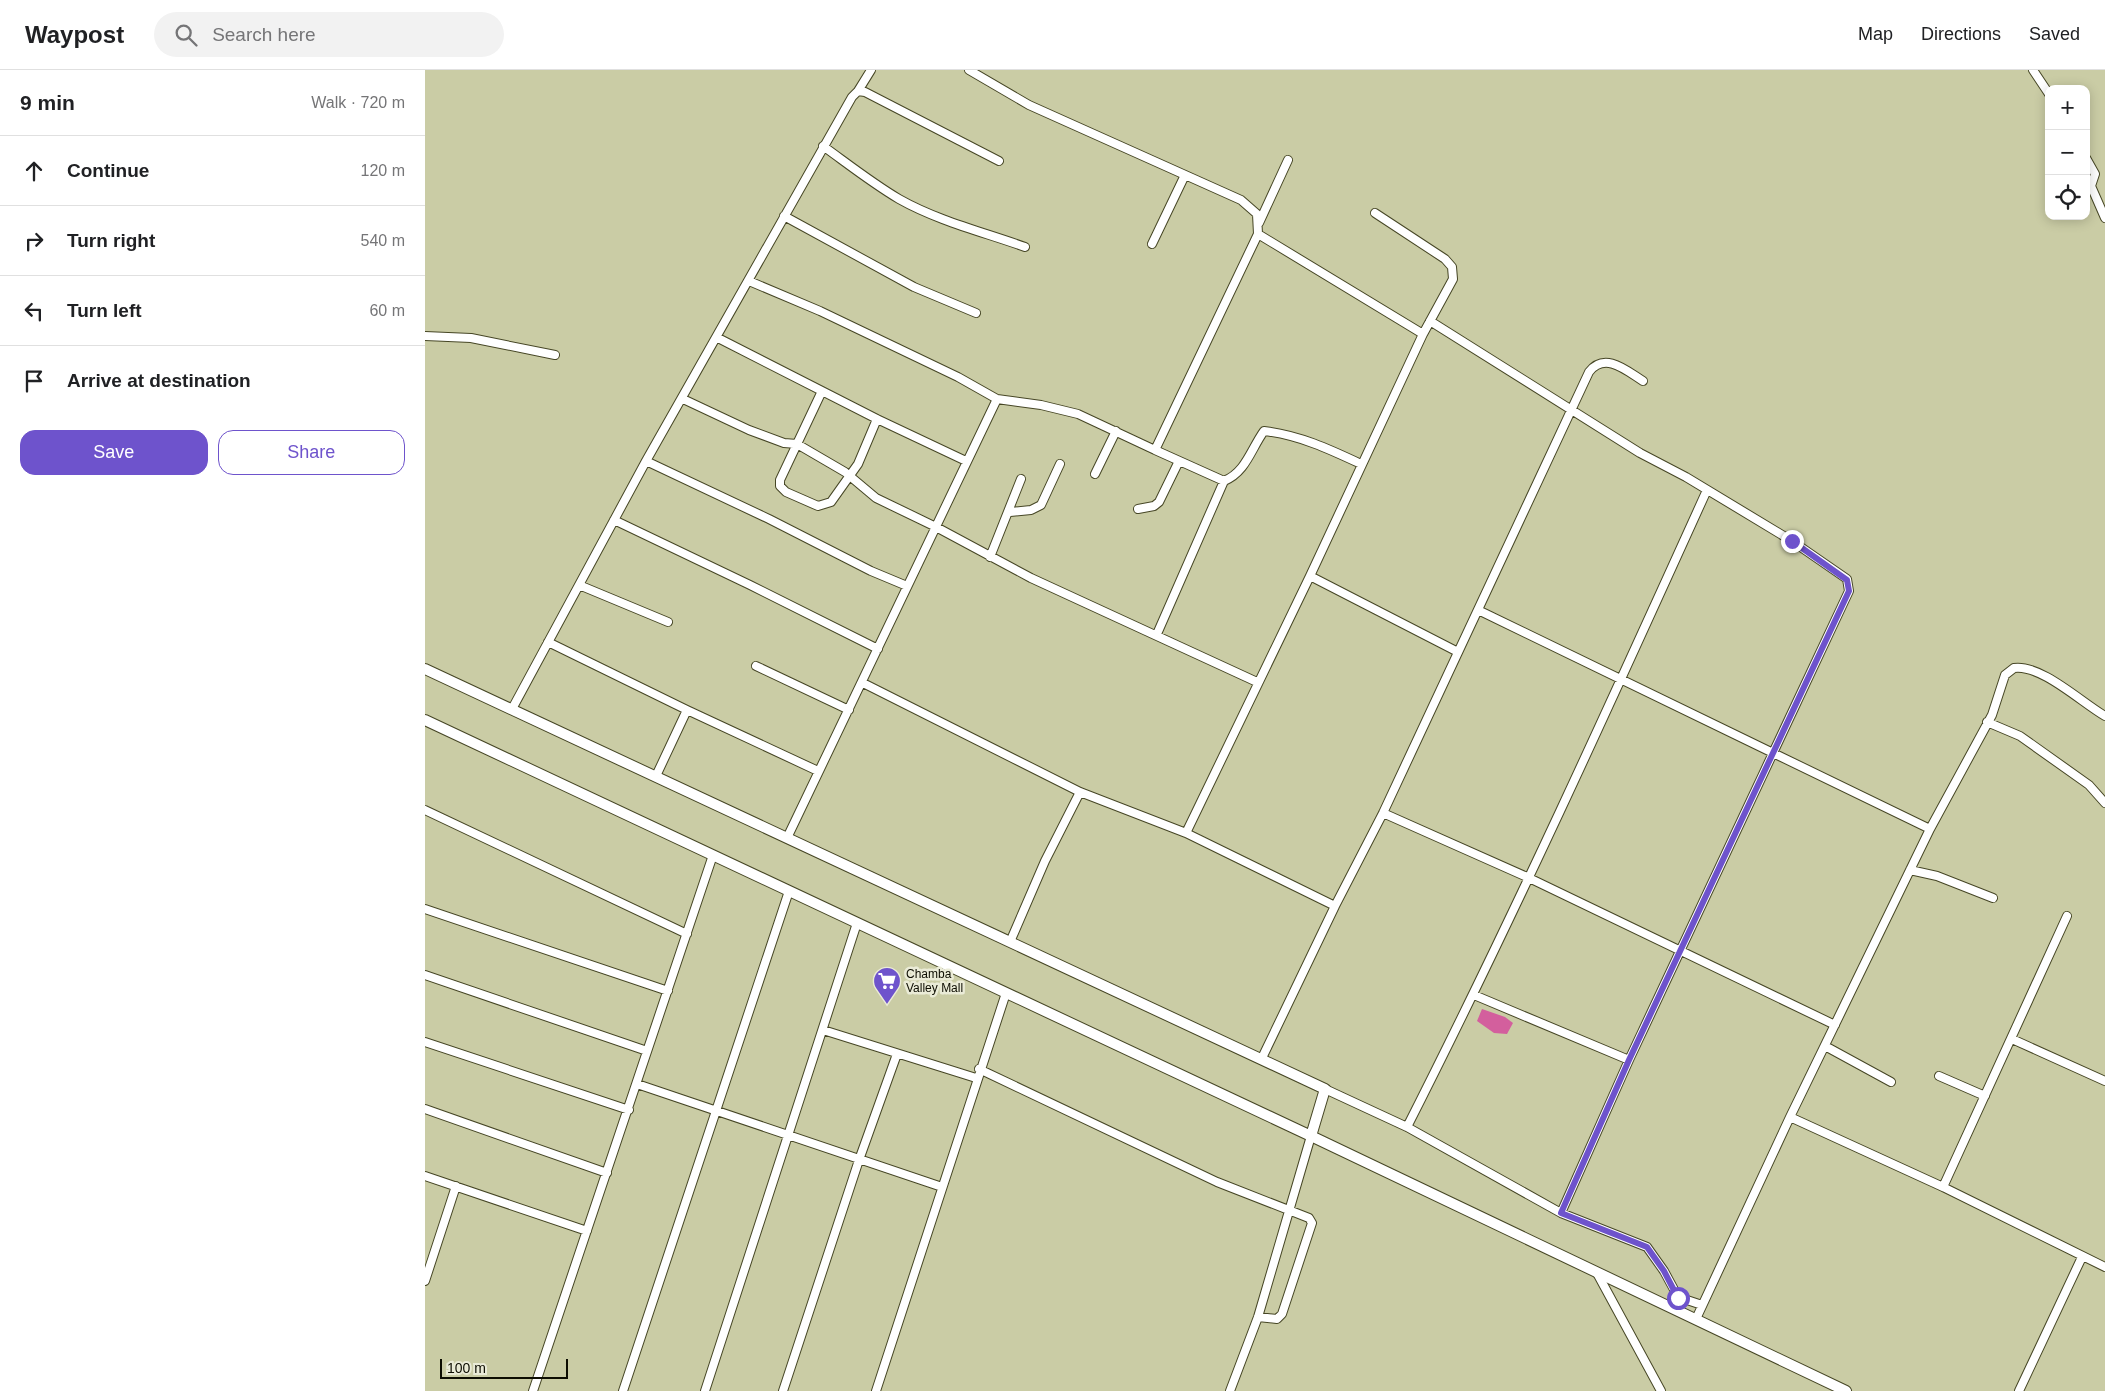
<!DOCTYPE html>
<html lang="en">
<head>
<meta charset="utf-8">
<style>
  body { margin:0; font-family:Arial,sans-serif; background:#f2f2f2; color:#202124 }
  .controls { position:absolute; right:15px; top:15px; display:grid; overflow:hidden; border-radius:10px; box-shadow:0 2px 12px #0003 }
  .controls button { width:45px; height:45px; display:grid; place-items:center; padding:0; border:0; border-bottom:1px solid #e0e0e0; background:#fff; color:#202124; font:25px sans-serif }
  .scale { position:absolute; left:15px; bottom:12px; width:128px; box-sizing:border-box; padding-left:5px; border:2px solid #0d0d02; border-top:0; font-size:14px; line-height:18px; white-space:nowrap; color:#0d0d02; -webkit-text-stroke:4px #eaebd7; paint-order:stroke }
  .stop { position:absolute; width:15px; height:15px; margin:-11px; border:4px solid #6e53cc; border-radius:50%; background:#fff }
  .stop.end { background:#6e53cc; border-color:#fff; box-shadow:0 1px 5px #0008 }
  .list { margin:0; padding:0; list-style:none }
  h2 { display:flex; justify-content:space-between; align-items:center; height:65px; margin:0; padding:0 20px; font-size:21px }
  h2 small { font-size:16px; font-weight:400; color:#757577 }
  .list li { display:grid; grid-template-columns:32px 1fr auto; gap:15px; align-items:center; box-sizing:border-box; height:70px; padding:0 20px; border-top:1px solid #e0e0e0 }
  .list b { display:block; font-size:19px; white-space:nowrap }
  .list em { font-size:16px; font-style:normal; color:#757577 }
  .actions { display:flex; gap:10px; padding:15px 20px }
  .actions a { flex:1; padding:11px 0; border:1px solid #6e53cc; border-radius:15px; text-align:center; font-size:18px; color:#6e53cc }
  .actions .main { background:#6e53cc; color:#fff }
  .icon { flex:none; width:28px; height:28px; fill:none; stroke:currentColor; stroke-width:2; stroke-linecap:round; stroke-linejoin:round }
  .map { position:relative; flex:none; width:1680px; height:1321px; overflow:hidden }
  header { display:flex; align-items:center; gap:30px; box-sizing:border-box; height:70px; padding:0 25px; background:#fff; border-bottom:1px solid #e0e0e0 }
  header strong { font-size:24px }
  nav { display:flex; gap:28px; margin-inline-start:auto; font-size:18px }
  .search { width:350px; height:45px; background:#f2f2f2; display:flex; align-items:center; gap:12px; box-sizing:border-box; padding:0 18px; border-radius:28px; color:#757577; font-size:19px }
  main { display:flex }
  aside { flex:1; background:#fff }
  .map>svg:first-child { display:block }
  .water { fill:#d35f9d }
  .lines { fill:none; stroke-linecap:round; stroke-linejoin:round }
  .street-casing { stroke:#464625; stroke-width:10 }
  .secondary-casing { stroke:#464625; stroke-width:12 }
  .street { stroke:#fff; stroke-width:8 }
  .secondary { stroke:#fff; stroke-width:10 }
  .route { stroke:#6e53cc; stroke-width:6 }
  .labels { text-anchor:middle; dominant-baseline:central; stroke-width:5; stroke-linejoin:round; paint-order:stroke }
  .poi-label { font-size:12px; fill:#0d0d02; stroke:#eaebd7; text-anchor:start }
</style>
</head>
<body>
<header>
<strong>Waypost</strong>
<div class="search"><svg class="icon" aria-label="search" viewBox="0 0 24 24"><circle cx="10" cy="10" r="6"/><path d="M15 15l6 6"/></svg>Search here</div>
<nav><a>Map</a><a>Directions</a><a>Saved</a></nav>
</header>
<main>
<aside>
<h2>9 min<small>Walk · 720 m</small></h2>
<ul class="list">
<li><svg class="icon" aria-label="ahead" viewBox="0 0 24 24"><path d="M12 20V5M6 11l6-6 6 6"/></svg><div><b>Continue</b></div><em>120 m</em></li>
<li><svg class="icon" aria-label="right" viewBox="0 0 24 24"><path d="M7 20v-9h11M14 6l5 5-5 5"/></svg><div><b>Turn right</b></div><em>540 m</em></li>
<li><svg class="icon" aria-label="left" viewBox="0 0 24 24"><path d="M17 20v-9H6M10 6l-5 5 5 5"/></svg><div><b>Turn left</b></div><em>60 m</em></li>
<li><svg class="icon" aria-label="arrive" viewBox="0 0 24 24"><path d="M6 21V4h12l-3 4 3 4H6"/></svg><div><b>Arrive at destination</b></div></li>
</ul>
<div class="actions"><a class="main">Save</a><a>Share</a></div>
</aside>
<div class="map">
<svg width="1680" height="1321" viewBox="0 0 1680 1321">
  <rect width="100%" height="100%" fill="#cacca5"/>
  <path class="water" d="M 1057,939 L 1080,947 L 1088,953 L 1082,964 L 1069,963 L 1052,951 Z"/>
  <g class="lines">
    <defs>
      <path id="street" d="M 544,0 L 604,35 L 816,130 L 832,144 L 833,164 L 730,380 L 799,411
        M 1608,0 L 1624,24
        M 433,21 L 446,0
        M 398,76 C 423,94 447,113 474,129 C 513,151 558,162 600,177
        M 1661,88 L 1670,104 L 1666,116 L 1680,148
        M 359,146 L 489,217 L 551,243
        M 834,153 L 863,90
        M 833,164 L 998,264
        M 727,174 L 760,105
        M 324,211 L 395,241 L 533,307 L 572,329 L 616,335 L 653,344 L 730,380
        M 1005,251 L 1215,383 L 1261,407 L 1367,471 L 1422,509 L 1424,521 L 1204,990 L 1136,1143
        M 0,266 L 46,268 L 130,285
        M 293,268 L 452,349 L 541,391
        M 397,321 L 355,410 L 355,416 L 361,422 L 393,436 L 406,432 L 433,394 L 452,349
        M 258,329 L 324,360 L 359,373 L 372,374 L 420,402 L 451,428 L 511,457 L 606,508 L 832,612
        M 221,391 L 344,449 L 446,501 L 482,516
        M 670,404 L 691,361
        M 713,439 L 729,436 L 734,432 L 754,391
        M 585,442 L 606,440 L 616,435 L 635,394
        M 189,450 L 325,515 L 453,579
        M 565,487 L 596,409
        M 885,506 L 1033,582
        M 154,515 L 243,552
        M 1053,540 L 1505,759
        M 732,564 L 799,411 C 821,402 826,379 839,361 C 874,365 904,379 936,394
        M 123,572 L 262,640 L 393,701
        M 331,596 L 424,640
        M 438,613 L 655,722 L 761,763 L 910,836
        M 87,639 L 221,391 L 427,27 L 433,21 L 440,22 L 574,91
        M 1562,652 L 1595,666 L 1664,715 L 1680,733
        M 231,706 L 262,640
        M 0,740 L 262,864
        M 958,743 L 1102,807 L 1410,955
        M 761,763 L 885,506 L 998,264 L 1028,209 L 1027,197 L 1020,189 L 950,143
        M 362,768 L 572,329
        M 1485,800 L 1512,806 L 1568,828
        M 0,839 L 243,921
        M 585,872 L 620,791 L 655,722
        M 0,905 L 222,981
        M 1049,925 L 1204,990
        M 398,960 L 551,1008
        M 1587,969 L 1680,1011
        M 0,972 L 204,1040
        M 1400,976 L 1466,1012
        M 837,988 L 910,836 L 958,743 L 1164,302 C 1180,281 1202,301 1218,311
        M 554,999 L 792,1112 L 884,1148 L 887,1153 L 857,1244 L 852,1249 L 833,1247
        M 1514,1006 L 1560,1026
        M 212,1014 L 517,1117
        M 900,1019 L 982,1057 L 1136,1143 L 1222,1177 L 1239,1201 L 1253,1227 L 1277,1235
        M 0,1039 L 182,1103
        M 1365,1047 L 1518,1117 L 1680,1197
        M 982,1057 C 1088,848 1185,634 1282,420
        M 0,1106 L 162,1161
        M 1518,1117 L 1642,846
        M 1172,1203 L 1236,1321
        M 0,1211 L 31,1116
        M 1271,1249 L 1365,1047 L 1505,759 L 1567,645 L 1580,605 L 1589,598 C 1616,594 1657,633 1680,646
        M 108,1321 L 288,785
        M 198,1321 L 364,821
        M 280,1321 L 432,853
        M 358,1321 L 434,1090 L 472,984
        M 451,1321 L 581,923
        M 805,1321 L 833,1247 L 886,1066
        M 1594,1321 L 1657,1187"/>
      <path id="secondary" d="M 0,599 L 900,1019 L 886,1066
        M 0,650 L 886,1066 L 1421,1321"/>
    </defs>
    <use href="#street" class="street-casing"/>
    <use href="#secondary" class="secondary-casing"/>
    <use href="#street" class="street"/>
    <use href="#secondary" class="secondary"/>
  </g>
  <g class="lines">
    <path class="route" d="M 1253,1228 L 1239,1201 L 1222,1177 L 1136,1143 L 1204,990 L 1424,521 L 1422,510 L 1367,471"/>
  </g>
  <defs>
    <symbol id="supermarket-pin" viewBox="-11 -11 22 30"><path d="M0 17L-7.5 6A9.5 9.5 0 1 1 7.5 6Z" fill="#6e53cc" stroke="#eaebd7"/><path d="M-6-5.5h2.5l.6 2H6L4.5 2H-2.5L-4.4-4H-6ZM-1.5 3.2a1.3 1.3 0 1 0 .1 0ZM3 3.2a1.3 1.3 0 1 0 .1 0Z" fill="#fff"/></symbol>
  </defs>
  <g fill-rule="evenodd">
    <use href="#supermarket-pin" x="446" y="895" width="32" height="43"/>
  </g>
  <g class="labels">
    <g class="poi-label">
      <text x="481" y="904">Chamba<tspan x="481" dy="14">Valley Mall</tspan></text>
    </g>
  </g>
</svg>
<div class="controls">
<button>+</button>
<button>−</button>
<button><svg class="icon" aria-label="locate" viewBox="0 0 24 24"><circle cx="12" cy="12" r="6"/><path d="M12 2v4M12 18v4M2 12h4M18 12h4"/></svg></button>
</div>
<div class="scale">100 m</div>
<div class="stop" style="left:1253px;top:1228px"></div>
<div class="stop end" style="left:1367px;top:471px"></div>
</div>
</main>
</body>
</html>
